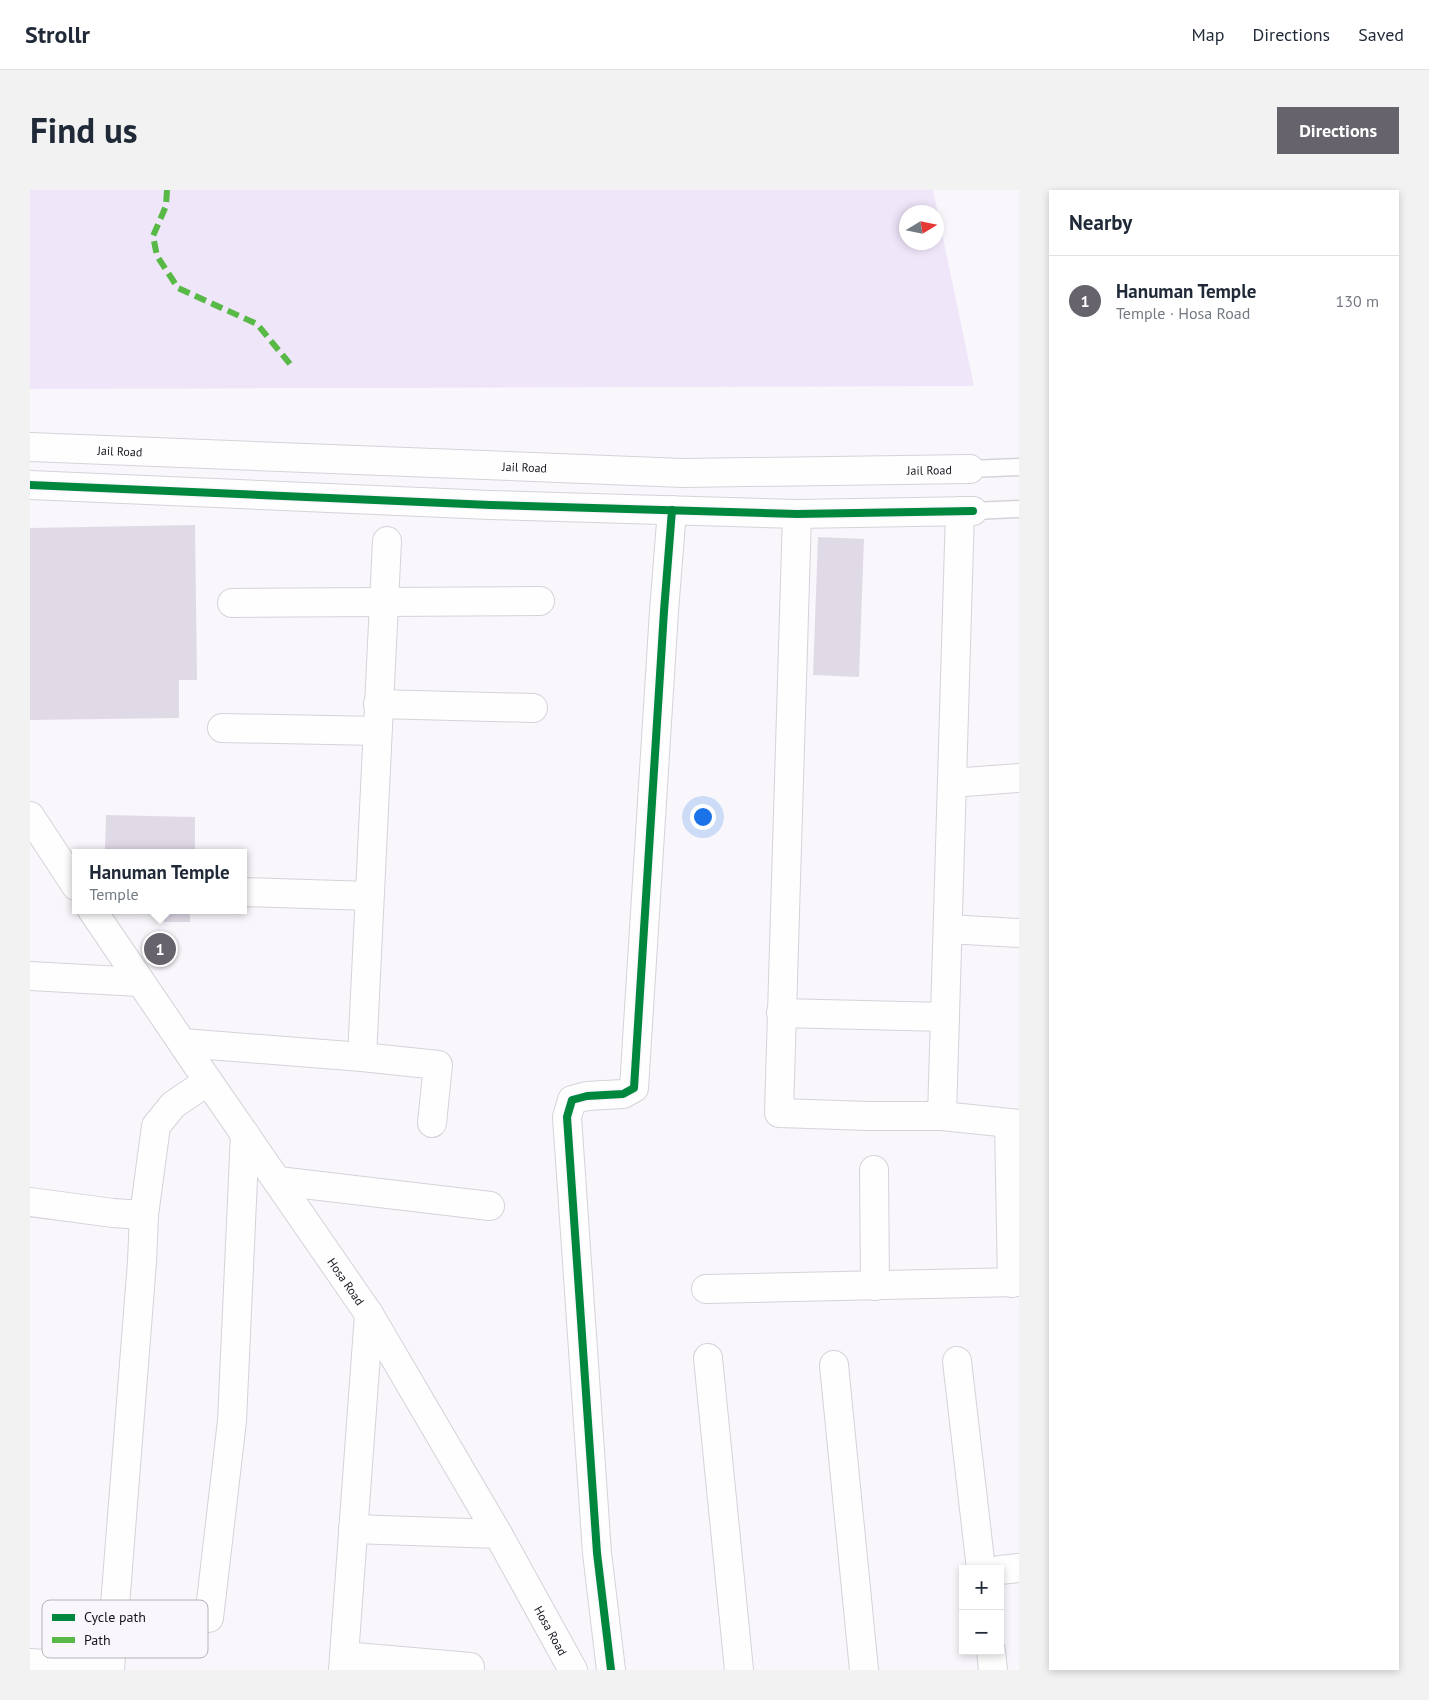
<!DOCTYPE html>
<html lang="en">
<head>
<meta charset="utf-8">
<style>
  body { margin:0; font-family:"PT Sans",sans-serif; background:#f2f2f3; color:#1f2937 }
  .controls { position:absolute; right:15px; bottom:15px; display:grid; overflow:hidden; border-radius:0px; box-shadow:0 2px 8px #0003 }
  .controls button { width:45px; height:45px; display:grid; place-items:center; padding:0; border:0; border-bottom:1px solid #e0e1e3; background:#fff; color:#1f2937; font:25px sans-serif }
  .compass { position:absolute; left:869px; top:15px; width:45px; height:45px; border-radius:50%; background:#fff; box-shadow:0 2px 8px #0003; rotate:80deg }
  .you { position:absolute; left:672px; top:626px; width:18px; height:18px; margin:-12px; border:4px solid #fff; border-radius:50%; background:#1a73e8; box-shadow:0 0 0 8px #1a73e833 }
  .badge { display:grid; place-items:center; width:32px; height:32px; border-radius:50%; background:#67636c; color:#fff; font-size:16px; font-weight:700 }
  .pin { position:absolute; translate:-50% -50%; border:2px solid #fff; box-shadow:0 1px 5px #0006 }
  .popup { position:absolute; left:42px; top:659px; width:175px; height:65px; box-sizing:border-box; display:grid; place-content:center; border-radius:0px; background:#fff; filter:drop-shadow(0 1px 4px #0005); font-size:16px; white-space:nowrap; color:#747a83 }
  .popup b { font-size:19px; color:#1f2937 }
  .popup::after { content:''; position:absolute; left:50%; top:100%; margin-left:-10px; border:10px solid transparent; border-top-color:#fff }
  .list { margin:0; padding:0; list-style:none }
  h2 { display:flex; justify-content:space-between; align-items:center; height:65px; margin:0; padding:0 20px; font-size:21px }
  h2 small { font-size:16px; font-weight:400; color:#747a83 }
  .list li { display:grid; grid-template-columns:32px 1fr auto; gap:15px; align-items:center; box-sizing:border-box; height:90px; padding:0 20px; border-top:1px solid #e0e1e3 }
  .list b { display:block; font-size:19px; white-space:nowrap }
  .list p { margin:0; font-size:16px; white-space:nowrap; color:#747a83 }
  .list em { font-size:16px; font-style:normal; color:#747a83 }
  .map { position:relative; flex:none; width:989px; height:1480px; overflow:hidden; border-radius:0px }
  header { display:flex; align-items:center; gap:30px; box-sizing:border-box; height:70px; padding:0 25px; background:#fff; border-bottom:1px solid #e0e1e3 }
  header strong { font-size:24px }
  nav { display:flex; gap:28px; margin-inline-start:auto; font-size:18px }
  .intro { display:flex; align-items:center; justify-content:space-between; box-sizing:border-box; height:120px; padding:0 30px }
  h1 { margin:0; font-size:35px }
  .button { padding:12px 22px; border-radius:0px; background:#67636c; color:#fff; font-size:18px; font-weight:700 }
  main { display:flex; gap:30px; padding:0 30px }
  aside { flex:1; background:#fff; border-radius:0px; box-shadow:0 2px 8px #0003 }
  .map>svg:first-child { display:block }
  .green { fill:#efe6fa; fill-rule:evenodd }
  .building { fill:#e0dae7 }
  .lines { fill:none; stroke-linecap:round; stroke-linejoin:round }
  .lane-casing { stroke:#d6d2da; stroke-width:19 }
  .street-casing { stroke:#d6d2da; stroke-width:30 }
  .secondary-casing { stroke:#d6d2da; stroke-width:30 }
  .lane { stroke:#fefefe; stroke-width:16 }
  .street { stroke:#fefefe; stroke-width:28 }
  .secondary { stroke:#fefefe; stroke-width:28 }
  .quiet { stroke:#58b947; stroke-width:6; stroke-dasharray:12 6; stroke-linecap:butt }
  .cycleway-casing { stroke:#f9f6fc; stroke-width:11 }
  .cycleway { stroke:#00873e; stroke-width:8 }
  .labels { text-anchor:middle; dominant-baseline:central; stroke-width:4; stroke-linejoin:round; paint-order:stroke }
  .street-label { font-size:12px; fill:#19141f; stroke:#f9f6fc }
  .key { fill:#f9f6fc; stroke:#b6b2ba; stroke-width:1 }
  .key-label { font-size:14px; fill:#19141f }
</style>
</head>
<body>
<header>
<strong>Strollr</strong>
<nav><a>Map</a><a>Directions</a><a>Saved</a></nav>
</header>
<div class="intro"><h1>Find us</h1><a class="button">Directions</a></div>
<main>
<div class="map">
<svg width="989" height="1480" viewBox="0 0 989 1480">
  <rect width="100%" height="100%" fill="#f9f7fb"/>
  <path class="green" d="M 0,0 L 903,0 L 944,196 L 0,199 ZM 876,22 L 906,22 L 906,52 L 876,52 Z"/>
  <path class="building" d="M 165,335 L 167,490 L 149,490 L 149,528 L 0,530 L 0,338 Z
    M 788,347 L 834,349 L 829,487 L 783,485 Z
    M 76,625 L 165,627 L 165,663 L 102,663 L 102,660 L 75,659 Z
    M 134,720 L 160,720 L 160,732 L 134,732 Z"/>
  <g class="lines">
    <defs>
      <path id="lane" d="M 940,279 L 989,277
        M 943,321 L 989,319"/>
      <g id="street">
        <path id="s1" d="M 0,257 L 653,283 L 940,279"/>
        <path d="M 0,295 L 460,315 L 767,324 L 943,321"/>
        <path d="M 767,324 L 749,923 L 839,926 L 912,926 L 989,934"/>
        <path d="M 202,413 L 510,411"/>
        <path d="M 348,514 L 503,518"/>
        <path d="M 192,538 L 347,541"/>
        <path d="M 922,593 L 989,588"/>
        <path d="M 214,702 L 339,706"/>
        <path d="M 918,739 L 989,743"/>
        <path d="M 0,786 L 109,792"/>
        <path d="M 751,823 L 915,827"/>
        <path d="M 153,853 L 332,867 L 408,875 L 402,933"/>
        <path d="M 332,867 L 357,351"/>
        <path d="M 912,926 L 930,321"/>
        <path d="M 979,933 L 982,1093"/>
        <path d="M 844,980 L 845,1096"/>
        <path d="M 248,991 L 460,1016"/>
        <path d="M 0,1012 L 83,1023 L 114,1025"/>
        <path d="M 676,1099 L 989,1092"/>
        <path d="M 678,1168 L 709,1480"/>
        <path d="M 927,1171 L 951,1379"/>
        <path d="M 804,1175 L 834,1480"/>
        <path d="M 323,1339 L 468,1344"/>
        <path d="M 970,1380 L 989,1378"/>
        <path d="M 179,1428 L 202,1231 L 215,944"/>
        <path d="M 961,1461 L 963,1480"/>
        <path d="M 314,1466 L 440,1477"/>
        <path d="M 0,1473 L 80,1479 L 112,1072 L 114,1025 L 126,936 L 143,915 L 178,891"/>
        <path d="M 313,1480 L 339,1124"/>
        <path d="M 581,1480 L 567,1363 L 537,927 L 542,910 L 557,906 L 593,904 L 604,898 L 634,421 L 642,320"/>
      </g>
      <g id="secondary">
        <path d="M 0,626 L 46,696"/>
        <path id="s2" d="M 62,720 L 178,891 L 339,1124 L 468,1344 L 543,1480"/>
      </g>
    </defs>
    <use href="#lane" class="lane-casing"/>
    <use href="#street" class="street-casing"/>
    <use href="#secondary" class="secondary-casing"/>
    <use href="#lane" class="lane"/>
    <use href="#street" class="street"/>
    <use href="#secondary" class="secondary"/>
    <path class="quiet" d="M 137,0 L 136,16 L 123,46 L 127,66 L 148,98 L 227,134 L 260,174"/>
    <defs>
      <path id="cycleway" d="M 0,295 L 460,315 L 767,324 L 943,321
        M 581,1480 L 567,1363 L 537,927 L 542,910 L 557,906 L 593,904 L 604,898 L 634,421 L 642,320"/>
    </defs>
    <use href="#cycleway" class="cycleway-casing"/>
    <use href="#cycleway" class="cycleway"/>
  </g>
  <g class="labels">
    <g class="street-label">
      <text stroke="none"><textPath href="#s1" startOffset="90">Jail Road</textPath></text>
      <text stroke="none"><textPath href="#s1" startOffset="495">Jail Road</textPath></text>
      <text stroke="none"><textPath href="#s1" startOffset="900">Jail Road</textPath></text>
      <text stroke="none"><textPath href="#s2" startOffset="450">Hosa Road</textPath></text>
      <text stroke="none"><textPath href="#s2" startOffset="855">Hosa Road</textPath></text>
    </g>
  </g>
  <rect x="12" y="1410" width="166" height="58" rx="8" class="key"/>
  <rect x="22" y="1424" width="23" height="7" fill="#00873e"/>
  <rect x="22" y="1447" width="23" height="6" fill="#58b947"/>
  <g class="key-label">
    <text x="54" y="1432">Cycle path</text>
    <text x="54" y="1455">Path</text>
  </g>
</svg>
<div class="controls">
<button>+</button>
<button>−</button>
</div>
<svg class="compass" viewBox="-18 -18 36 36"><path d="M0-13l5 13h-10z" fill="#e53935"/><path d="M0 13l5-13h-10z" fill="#747a83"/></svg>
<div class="you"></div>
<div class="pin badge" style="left:130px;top:759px">1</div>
<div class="popup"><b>Hanuman Temple</b>Temple</div>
</div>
<aside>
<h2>Nearby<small></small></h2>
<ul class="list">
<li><span class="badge">1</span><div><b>Hanuman Temple</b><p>Temple · Hosa Road</p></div><em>130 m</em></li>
</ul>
</aside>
</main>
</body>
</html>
